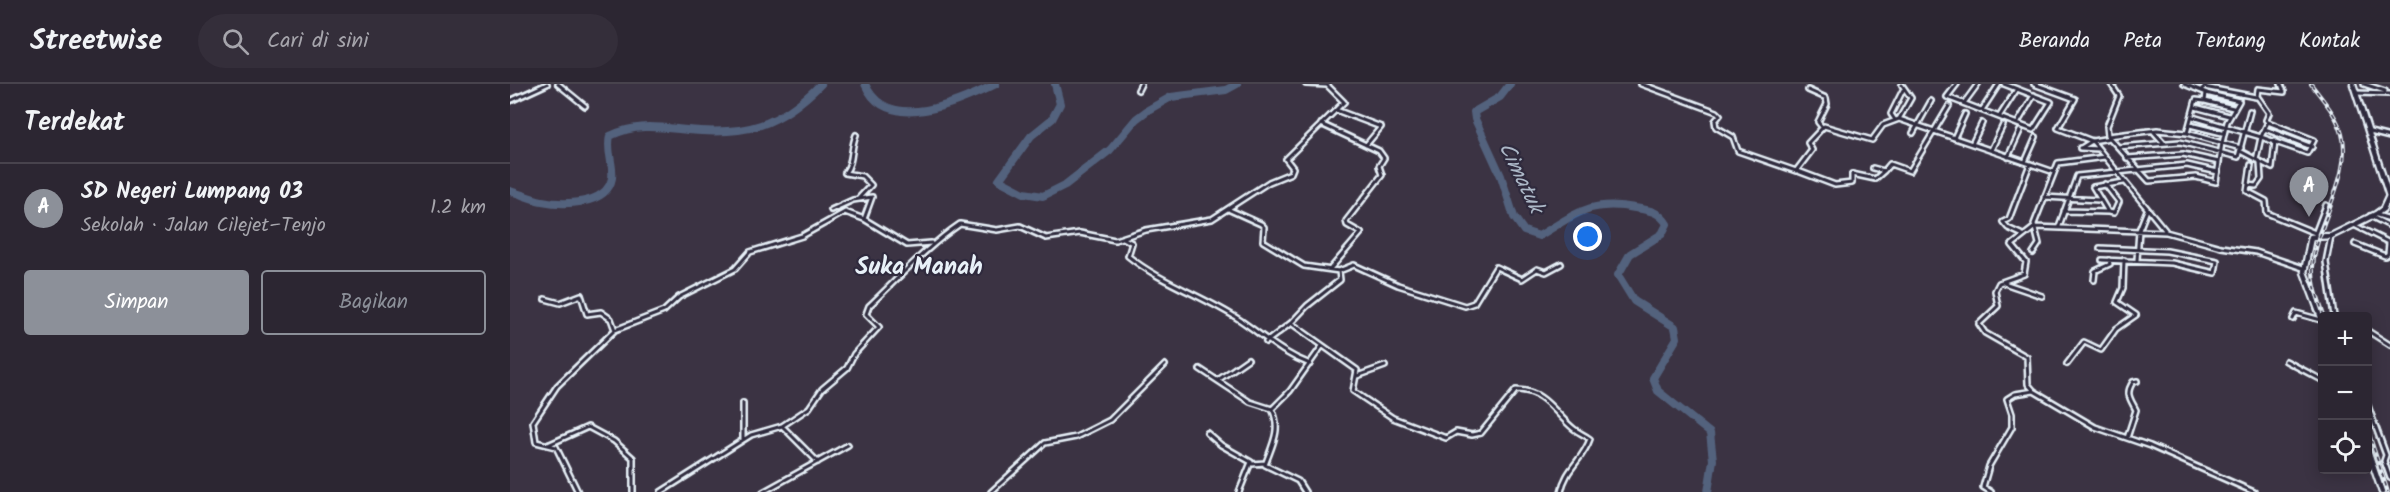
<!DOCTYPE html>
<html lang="id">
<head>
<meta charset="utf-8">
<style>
  body { margin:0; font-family:Kalam,sans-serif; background:#342e3a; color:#f1f3f6 }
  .controls { position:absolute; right:18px; bottom:18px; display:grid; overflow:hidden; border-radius:6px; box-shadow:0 3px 15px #0003 }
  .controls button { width:54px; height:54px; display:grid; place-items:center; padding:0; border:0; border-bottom:2px solid #48434d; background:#2c2632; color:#f1f3f6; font:30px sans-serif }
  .you { position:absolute; left:1078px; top:153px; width:21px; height:21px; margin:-15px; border:4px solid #fff; border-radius:50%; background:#1a73e8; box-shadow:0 0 0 9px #1a73e833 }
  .badge { display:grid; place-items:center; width:39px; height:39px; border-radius:50%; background:#8c9099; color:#fff; font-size:20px; font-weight:700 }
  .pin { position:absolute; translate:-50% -50px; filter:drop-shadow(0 2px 3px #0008) }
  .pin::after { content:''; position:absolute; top:32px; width:21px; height:18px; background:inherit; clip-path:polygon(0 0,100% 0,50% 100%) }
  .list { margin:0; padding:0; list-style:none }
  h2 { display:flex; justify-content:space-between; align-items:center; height:78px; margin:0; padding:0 24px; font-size:26px }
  h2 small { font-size:20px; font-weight:400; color:#a6a5ac }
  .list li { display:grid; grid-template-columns:39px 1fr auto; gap:18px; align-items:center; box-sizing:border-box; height:90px; padding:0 24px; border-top:2px solid #48434d }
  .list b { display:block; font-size:22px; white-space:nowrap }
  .list p { margin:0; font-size:20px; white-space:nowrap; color:#a6a5ac }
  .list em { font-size:20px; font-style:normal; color:#a6a5ac }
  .actions { display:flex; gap:12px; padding:18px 24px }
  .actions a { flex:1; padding:14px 0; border:2px solid #8c9099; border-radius:6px; text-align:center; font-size:21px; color:#8c9099 }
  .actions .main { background:#8c9099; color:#fff }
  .icon { flex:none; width:33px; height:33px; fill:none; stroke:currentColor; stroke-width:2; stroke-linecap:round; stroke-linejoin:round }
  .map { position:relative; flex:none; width:1880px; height:408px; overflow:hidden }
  header { display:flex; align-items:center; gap:36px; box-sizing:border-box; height:84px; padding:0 30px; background:#2c2632; border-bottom:2px solid #48434d }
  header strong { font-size:28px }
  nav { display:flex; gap:33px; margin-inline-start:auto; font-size:21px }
  .search { width:420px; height:54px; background:#342e3a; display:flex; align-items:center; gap:15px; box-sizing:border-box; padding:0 21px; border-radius:33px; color:#a6a5ac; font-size:22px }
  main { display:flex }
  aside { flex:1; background:#2c2632 }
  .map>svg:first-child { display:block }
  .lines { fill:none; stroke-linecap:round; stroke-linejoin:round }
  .river { stroke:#53627d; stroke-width:8 }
  .street-casing { stroke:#e8f1f8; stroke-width:8 }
  .secondary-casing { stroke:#e8f1f8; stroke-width:9 }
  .street { stroke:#2f2a3d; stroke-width:3 }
  .secondary { stroke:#2f2a3d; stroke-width:4.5 }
  .rail-casing { stroke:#e8f1f8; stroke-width:4 }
  .rail { stroke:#2f2a3d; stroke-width:1.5; stroke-dasharray:4.5; stroke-linecap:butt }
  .labels { text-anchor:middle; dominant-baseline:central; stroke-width:4.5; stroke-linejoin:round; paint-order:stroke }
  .water-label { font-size:22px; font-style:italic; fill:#acb8c7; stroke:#2f2a3d }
  .quarter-label { font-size:24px; font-weight:bold; fill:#e8f1f8; stroke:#2f2a3d }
</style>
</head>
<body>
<header>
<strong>Streetwise</strong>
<div class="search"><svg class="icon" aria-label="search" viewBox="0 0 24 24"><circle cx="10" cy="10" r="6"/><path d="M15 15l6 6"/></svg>Cari di sini</div>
<nav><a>Beranda</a><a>Peta</a><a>Tentang</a><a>Kontak</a></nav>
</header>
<main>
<aside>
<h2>Terdekat<small></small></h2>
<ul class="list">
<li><span class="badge">A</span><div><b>SD Negeri Lumpang 03</b><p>Sekolah · Jalan Cilejet–Tenjo</p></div><em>1.2 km</em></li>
</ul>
<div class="actions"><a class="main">Simpan</a><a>Bagikan</a></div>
</aside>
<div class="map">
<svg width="1880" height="408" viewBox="0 0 1880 408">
  <rect width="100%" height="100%" fill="#3b3343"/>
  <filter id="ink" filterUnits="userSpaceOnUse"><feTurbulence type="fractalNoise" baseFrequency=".0167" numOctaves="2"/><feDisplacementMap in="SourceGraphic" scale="12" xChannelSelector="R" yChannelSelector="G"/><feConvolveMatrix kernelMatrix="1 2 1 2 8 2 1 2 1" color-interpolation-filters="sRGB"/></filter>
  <g filter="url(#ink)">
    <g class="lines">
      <path class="river" d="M 355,0 C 377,52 452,17 486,0
        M 545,0 L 550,20 L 542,35 L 521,52 L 489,96 L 514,109 L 533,112 L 555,101 L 600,66 L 626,35 L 638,26 L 661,13 L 716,6 L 727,0
        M 1000,0 L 990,13 L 964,28 L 965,35 L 991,92 L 1004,133 L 1014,147 L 1029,152 C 1066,130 1080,115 1125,124 C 1139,126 1149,127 1157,140 L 1152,150 L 1120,170 L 1108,191 L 1124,217 L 1165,243 L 1167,254 L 1143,294 L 1148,307 L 1200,349 L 1203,376 L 1198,408
        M 0,107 C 11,110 21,115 32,117 C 52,121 97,122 102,94 C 104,80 96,67 100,52 C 127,39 148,43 177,46 C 237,52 269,42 311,0"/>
      <defs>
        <path id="street" d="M 48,0 L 75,22
          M 1131,0 L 1207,28 L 1210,31 L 1205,37 L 1206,43 L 1223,53 L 1228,67 L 1286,87 L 1302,66 L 1298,59 L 1314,42 L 1362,56 L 1373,41 L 1389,35 L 1544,88
          M 1447,0 L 1437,13 L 1523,46 L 1541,18 L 1494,0
          M 1524,0 L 1565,15 L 1548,44 L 1582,57
          M 1674,0 L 1697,9
          M 1854,0 L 1875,7
          M 628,6 L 631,0
          M 1298,6 L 1316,14 L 1317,20 L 1308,38 L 1312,43
          M 1691,6 L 1694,3 L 1746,13
          M 1846,9 L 1880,10
          M 0,17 L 37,0
          M 1695,17 L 1723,24
          M 1454,19 L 1468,0
          M 1685,23 L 1719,32
          M 826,26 L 871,43 L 856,61
          M 1472,26 L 1489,0
          M 1489,33 L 1507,5
          M 1683,33 L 1751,53
          M 1389,35 L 1401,14 L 1392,1
          M 1385,36 L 1381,30 L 1393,6
          M 1758,38 L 1804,56 L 1797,69 L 1751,53 Z
          M 1758,38 L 1756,36 L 1759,29 L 1747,12 L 1748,5 L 1774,8 L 1771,0
          M 811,40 L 869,67 L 874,74 L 869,82 L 872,91 L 836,137 L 837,141 L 851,149 L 821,184
          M 1507,40 L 1524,11
          M 1680,41 L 1712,49
          M 1755,45 L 1802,63
          M 1644,48 L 1653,58
          M 1860,48 L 1880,53
          M 1403,49 L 1421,17
          M 1677,49 L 1712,59
          M 1677,49 L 1647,46 L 1598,52 L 1639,97 L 1686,93 L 1706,98 L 1712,59
          M 1677,49 L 1686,16 L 1695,17 L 1696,9 L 1729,17 L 1717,38 L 1712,59
          M 346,51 C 340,65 344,77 335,89 L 352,92 L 361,101 L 348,115
          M 1598,52 L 1597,42 L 1609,12 L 1601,0
          M 1444,54 L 1455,30
          M 1600,54 L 1582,57 L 1655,146
          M 1712,59 L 1731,64
          M 1462,60 L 1472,39
          M 1608,63 L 1670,58 L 1728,73 L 1740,27
          M 1570,64 L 1588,65
          M 1571,64 L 1582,57
          M 1481,66 L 1493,41
          M 1730,67 L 1762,84 L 1765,57
          M 1498,73 L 1510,47
          M 1617,74 L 1673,70 L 1709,78
          M 1746,76 L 1751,53
          M 1515,78 L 1526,53
          M 1741,81 L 1737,107 L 1756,117 L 1757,129 L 1805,149
          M 1363,84 L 1374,87 L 1380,80 L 1400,87 L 1439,22
          M 1288,87 L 1325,101 L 1342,99 L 1342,90 L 1365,95 L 1374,87
          M 1595,100 L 1609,118 L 1604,129 L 1598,128
          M 1738,101 L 1746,102 L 1751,95 L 1750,78
          M 1534,113 L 1589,116
          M 321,126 L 343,116 L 362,113 L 354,135
          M 720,126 L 751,140 L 754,143 L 753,157 L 794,182 L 829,187 L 830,196 L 797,222 L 781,239 L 847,286 L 843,307 L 883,334 L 936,354 L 946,348 L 962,351 L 971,349 L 1006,306 C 1035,306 1044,329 1064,345 C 1069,349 1075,351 1080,355 C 1073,376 1055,385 1051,408
          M 1554,127 L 1598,128 L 1583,103 L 1614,98
          M 1867,131 L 1880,135
          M 1860,132 L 1880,142
          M 1844,141 L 1880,159
          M 1549,142 L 1567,92 L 1677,81 L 1708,88
          M 1805,150 L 1816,121
          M 1513,151 L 1498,144 L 1493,138 L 1499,135 L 1520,80
          M 1821,152 L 1816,178 L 1824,232
          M 613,154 L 622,159 L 618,172 C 651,199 694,212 730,236 C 755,253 771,269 800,280
          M 1845,160 L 1875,172 L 1878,170 L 1879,159
          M 1590,164 L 1657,167 L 1707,177 L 1705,189 L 1662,179 L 1592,176
          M 1523,169 L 1529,160 L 1524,140 L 1548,79 L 1595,73
          M 1627,176 L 1629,146 L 1637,126
          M 829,187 L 844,181 L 888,201 L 955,222 L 964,219 L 986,183 L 1012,195 L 1027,185 L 1036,188 L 1051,180
          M 1584,196 L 1585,187 L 1600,180 L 1599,176
          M 1494,199 L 1532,212
          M 35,215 L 50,219 L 71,211 L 77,230 L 91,228 L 101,235 L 105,246
          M 1783,235 L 1786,229 L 1811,236
          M 1858,247 L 1880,261
          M 756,258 L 781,239
          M 1776,277 L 1812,296
          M 1557,280 L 1574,258 L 1591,266 L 1606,245 L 1626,231 L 1607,218 L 1613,204 L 1614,176
          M 690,285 L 740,318 L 762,325 L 780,307 L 812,262
          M 847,292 L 875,282
          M 708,296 L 738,275
          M 233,319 L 233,356
          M 1858,322 L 1876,371 L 1874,377 L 1880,394
          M 762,325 C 772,345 762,361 755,381 L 788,397 L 795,408
          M 272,342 L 308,378
          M 697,349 L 711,361 L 741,378 L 729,408
          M 1617,354 L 1626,326 C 1620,314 1615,310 1623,298 L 1627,297
          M 40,360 L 78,343 L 104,357 L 123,374 L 123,408
          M 742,380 L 755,379
          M 68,408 L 46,363 L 26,358 L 23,338 L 47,302 L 105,246 L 154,227 L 169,213 L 225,185 L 240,168 L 292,152 L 335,128 L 354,135 L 397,161 L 421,159
          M 151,408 L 241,351 L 272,342 L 299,324 L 312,305 L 337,284 L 344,270 L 369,243 L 356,230 L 359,222 C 389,194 416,163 450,140 L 487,146 L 510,142 L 536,154 L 570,149 L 605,156 L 636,146 L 702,135 L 759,98 L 781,89 L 783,84 L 776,75 L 834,18 L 817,1 L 796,0
          M 253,408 L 338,361
          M 481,408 L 535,359 L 566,353 L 600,336 L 655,281
          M 1481,408 L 1473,403 L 1479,382 L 1502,343 L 1502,330 L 1497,315 L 1505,310 L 1524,307
          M 1744,408 L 1640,362 L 1585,343 L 1524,307 L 1518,300 L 1517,273 L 1475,249 L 1469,240 L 1488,222 L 1485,207 L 1489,199 L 1514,190 L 1516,178 L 1502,161 L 1525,143 L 1656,148 L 1711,163 L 1746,168 L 1793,184"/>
        <path id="secondary" d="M 1812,236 L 1794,188 L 1801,153 L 1821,152 L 1866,130 L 1873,125 L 1879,112 L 1843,0
          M 1858,367 L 1872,408"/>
      </defs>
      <use href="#street" class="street-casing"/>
      <use href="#secondary" class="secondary-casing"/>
      <use href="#street" class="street"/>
      <use href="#secondary" class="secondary"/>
      <defs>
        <path id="rail" d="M 1801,0 C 1813,16 1827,31 1832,50 C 1843,89 1806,141 1803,183 C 1802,200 1809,216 1814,232
          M 1858,347 L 1878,408"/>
      </defs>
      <use href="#rail" class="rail-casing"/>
      <use href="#rail" class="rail"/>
    </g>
  </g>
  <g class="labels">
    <g class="water-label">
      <text transform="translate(1010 94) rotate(64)">Cimatuk</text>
    </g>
    <g class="quarter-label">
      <text x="409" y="183">Suka Manah</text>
    </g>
  </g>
</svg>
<div class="controls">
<button>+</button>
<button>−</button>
<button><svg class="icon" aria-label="locate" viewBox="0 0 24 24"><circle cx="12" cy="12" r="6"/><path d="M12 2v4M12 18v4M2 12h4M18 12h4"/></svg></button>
</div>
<div class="you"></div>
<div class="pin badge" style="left:1799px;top:133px">A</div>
</div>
</main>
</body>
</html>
